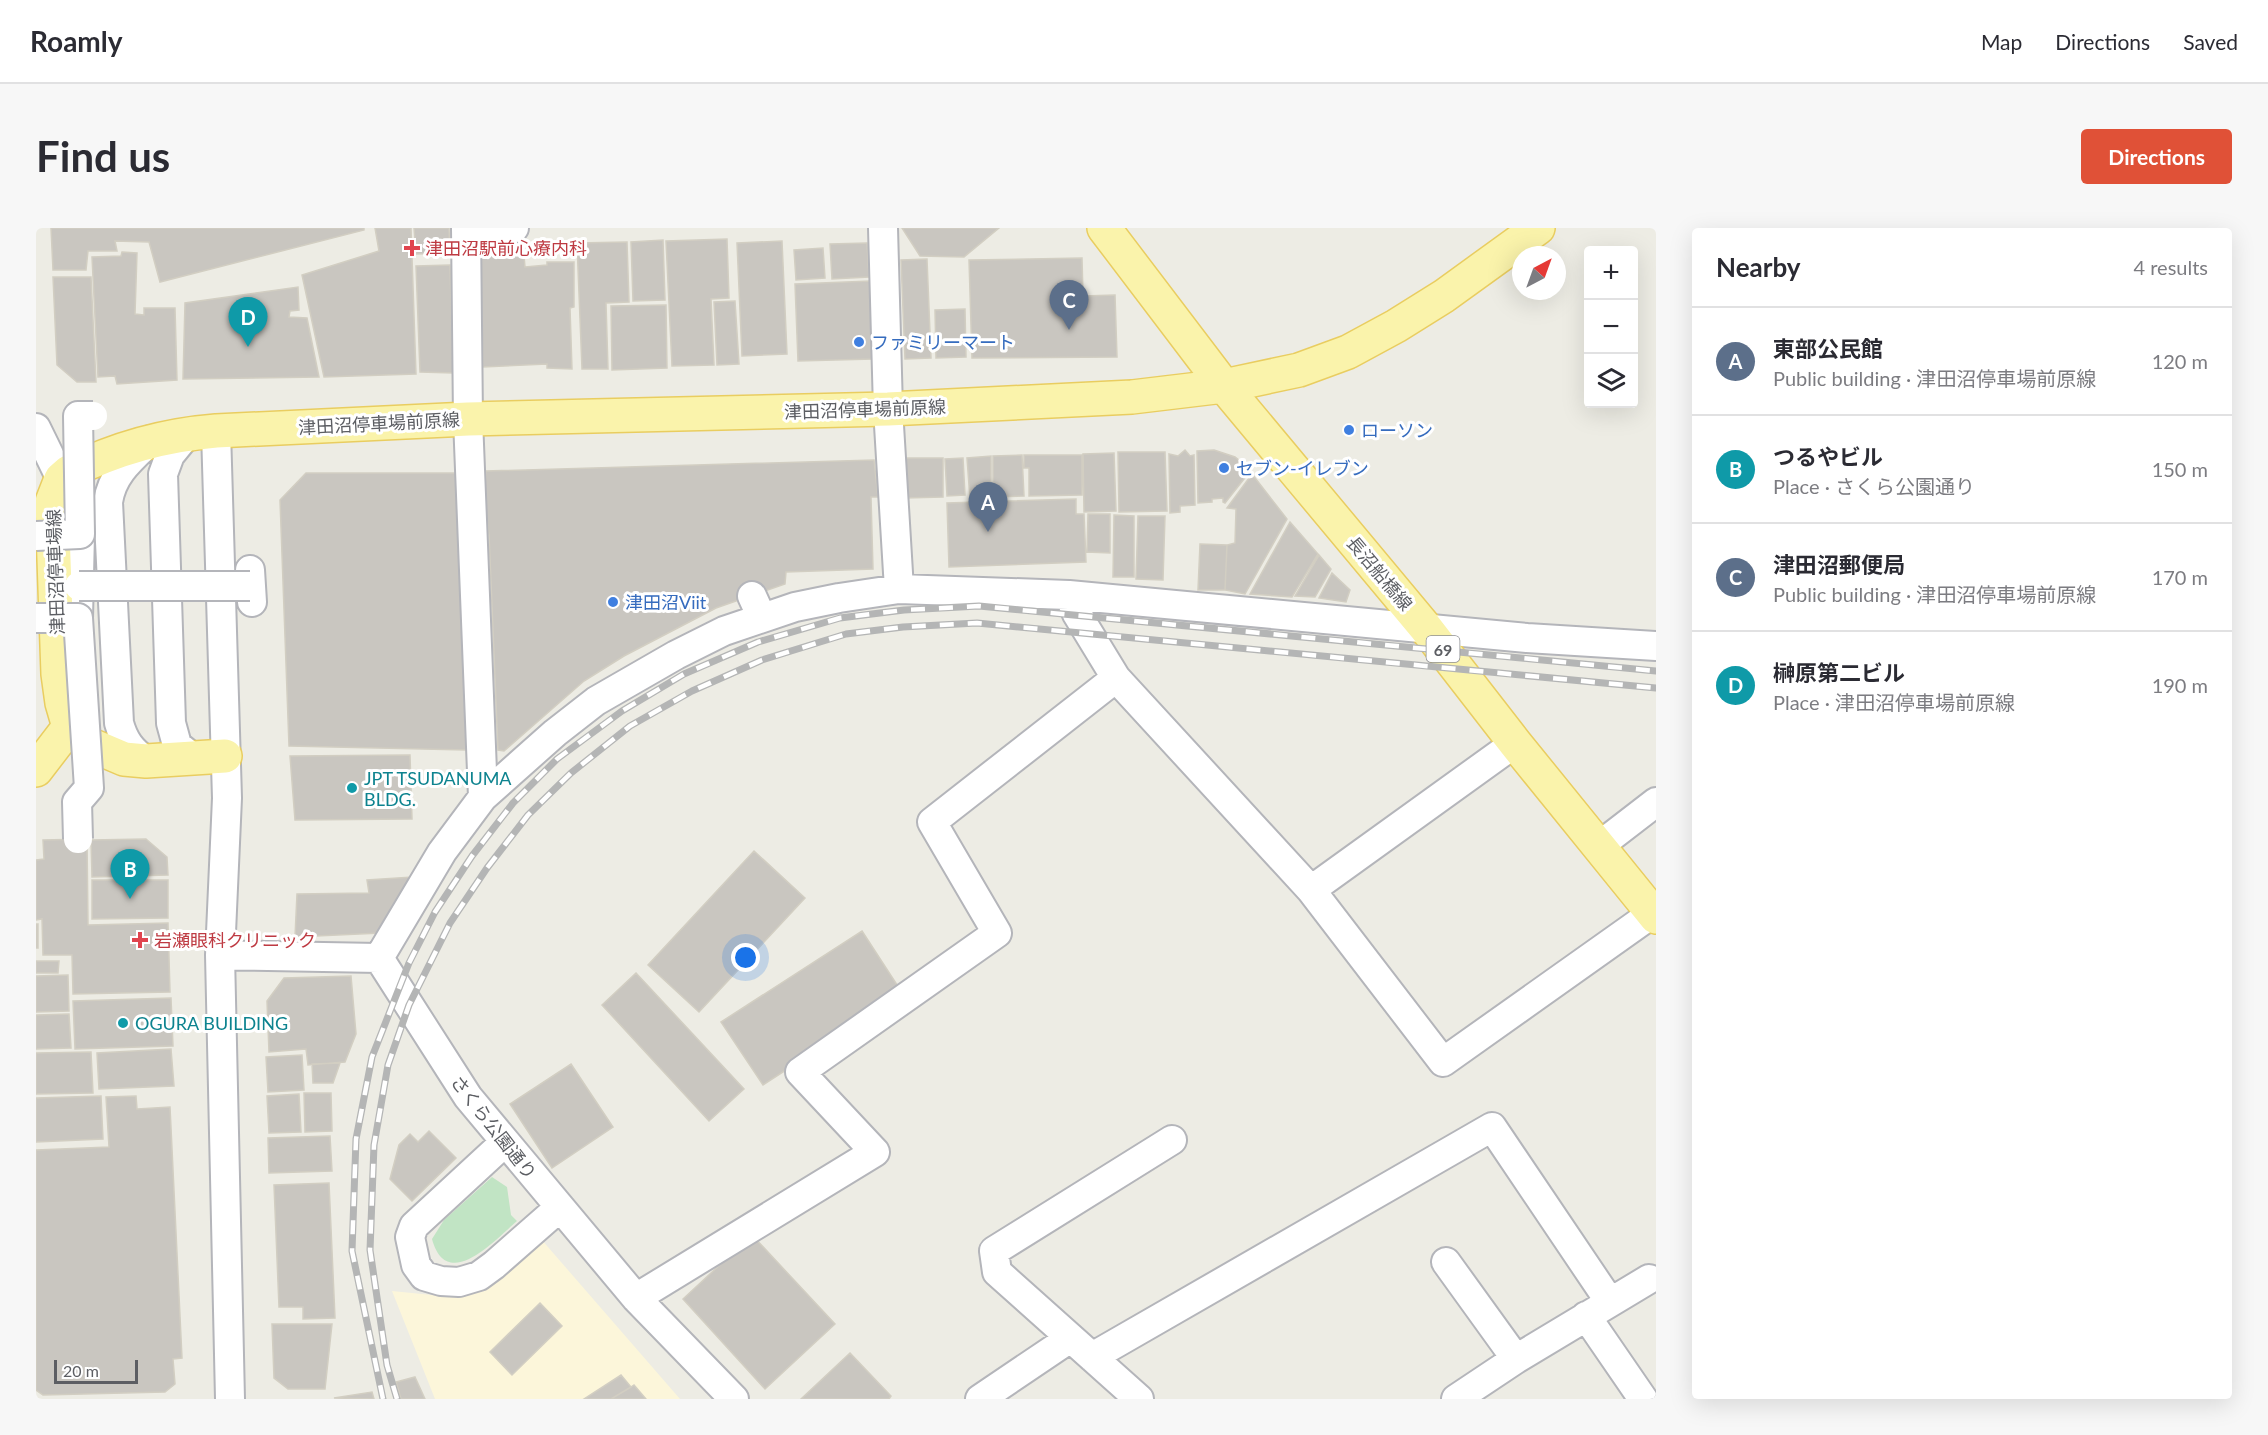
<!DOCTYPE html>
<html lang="en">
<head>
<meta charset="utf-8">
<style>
  body { margin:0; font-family:Lato,"Noto Sans JP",sans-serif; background:#f7f7f7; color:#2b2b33 }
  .controls { position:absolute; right:18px; top:18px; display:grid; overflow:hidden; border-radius:6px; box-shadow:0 6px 24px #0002 }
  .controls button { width:54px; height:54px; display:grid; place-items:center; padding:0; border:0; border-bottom:2px solid #e1e1e2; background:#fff; color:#2b2b33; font:30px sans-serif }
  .compass { position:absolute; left:1476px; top:18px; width:54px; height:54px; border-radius:50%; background:#fff; box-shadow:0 6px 24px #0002; rotate:41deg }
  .scale { position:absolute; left:18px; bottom:15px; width:84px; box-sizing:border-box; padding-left:6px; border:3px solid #5c5e63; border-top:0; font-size:16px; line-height:21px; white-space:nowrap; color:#5c5e63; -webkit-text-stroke:4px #fff; paint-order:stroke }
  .you { position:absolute; left:710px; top:730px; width:21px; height:21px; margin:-15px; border:4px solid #fff; border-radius:50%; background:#1a73e8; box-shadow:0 0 0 9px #1a73e833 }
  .badge { display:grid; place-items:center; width:39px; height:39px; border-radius:50%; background:#e05137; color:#fff; font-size:20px; font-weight:700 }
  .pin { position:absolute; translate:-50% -50px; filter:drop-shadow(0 2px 3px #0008) }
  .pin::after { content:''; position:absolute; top:32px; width:21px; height:18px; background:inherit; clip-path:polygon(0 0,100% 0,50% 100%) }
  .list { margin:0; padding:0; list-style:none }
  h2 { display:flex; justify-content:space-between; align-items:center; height:78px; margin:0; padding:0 24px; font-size:26px }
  h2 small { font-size:20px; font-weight:400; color:#7c7c81 }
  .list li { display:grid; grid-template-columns:39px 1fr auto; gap:18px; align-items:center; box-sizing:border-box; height:108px; padding:0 24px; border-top:2px solid #e1e1e2 }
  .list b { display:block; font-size:22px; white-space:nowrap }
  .list p { margin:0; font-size:20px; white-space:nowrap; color:#7c7c81 }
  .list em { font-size:20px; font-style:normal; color:#7c7c81 }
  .icon { flex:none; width:33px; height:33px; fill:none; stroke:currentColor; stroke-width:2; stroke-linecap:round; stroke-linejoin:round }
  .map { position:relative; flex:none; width:1620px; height:1171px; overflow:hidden; border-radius:6px }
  header { display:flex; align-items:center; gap:36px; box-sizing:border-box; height:84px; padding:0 30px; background:#fff; border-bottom:2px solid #e1e1e2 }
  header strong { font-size:28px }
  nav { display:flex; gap:33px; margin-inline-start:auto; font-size:21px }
  .intro { display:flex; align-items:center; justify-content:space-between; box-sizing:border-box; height:144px; padding:0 36px }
  h1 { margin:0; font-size:42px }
  .button { padding:15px 27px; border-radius:6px; background:#e05137; color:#fff; font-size:21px; font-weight:700 }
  main { display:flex; gap:36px; padding:0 36px }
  aside { flex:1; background:#fff; border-radius:6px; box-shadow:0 6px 24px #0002 }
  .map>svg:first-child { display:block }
  .commercial { fill:#fcf6da }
  .green { fill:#c1e4c4 }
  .building { fill:#c9c6c0; stroke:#d2cec2; stroke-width:1.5 }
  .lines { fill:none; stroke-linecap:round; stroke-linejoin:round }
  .minor-casing { stroke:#b4b5ba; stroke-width:32 }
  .major-casing { stroke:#e9cd60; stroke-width:36 }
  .minor { stroke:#fff; stroke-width:28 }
  .major { stroke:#faf3ab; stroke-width:33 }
  .rail-casing { stroke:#b4b5b5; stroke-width:7 }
  .rail { stroke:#fff; stroke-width:4.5; stroke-dasharray:14; stroke-linecap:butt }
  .minor-bridge-casing { stroke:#b4b5ba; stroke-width:32; stroke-linecap:butt }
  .minor-bridge { stroke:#fff; stroke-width:28 }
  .health-dot { fill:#e0444e; stroke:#fff; stroke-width:2 }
  .shop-dot { fill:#3f7fe0; stroke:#fff; stroke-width:2 }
  .culture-dot { fill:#0f9aa8; stroke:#fff; stroke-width:2 }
  .labels { text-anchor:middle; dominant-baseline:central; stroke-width:6; stroke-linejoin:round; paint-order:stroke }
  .shield { fill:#fff; stroke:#8d8e92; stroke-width:1.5 }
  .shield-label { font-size:16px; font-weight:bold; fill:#5c5e63 }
  .health-label { font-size:18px; fill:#be3a42; stroke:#fff; text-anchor:start }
  .shop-label { font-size:18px; fill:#366cbe; stroke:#fff; text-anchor:start }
  .street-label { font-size:18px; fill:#5c5e63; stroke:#fff }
  .culture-label { font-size:18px; fill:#0d838f; stroke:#fff; text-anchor:start }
</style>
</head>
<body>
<header>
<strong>Roamly</strong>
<nav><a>Map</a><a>Directions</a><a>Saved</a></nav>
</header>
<div class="intro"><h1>Find us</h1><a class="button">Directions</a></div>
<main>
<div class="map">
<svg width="1620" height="1171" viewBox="0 0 1620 1171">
  <rect width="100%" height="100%" fill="#edece4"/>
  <path class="commercial" d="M 505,1011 L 644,1171 L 399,1171 L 356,1063 L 406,1068 L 425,1066 L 449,1060 L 467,1049 L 492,1021 Z"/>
  <path class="green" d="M 456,949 L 471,959 L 475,987 L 481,993 C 460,1011 411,1066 396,1011 L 408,992 Z"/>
  <path class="building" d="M 15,0 L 328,0 L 328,2 L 124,54 L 113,14 L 79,13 L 81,23 L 52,23 L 50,42 L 17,42 Z
    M 339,0 L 375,0 L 380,146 L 288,149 L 266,47 L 343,23 Z
    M 378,0 L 413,0 L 414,25 L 380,26 Z
    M 866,0 L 963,0 L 928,29 L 884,28 Z
    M 691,11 L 693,70 L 675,71 L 678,137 L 636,138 L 630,13 Z
    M 627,12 L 629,72 L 597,73 L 595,14 Z
    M 746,13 L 751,126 L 706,128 L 701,15 Z
    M 591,14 L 593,74 L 570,75 L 572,141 L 546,141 L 541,15 Z
    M 831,15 L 833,49 L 796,51 L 794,16 Z
    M 453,17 L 487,17 L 489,39 L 511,37 L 511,34 L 538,34 L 538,79 L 534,80 L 536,141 L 511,140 L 511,136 L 447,139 L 444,27 Z
    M 787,20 L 789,50 L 760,52 L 758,22 Z
    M 86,24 L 101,25 L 99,86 L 108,87 L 108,80 L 139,80 L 141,152 L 81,156 L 79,148 L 62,149 L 56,29 L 85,28 Z
    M 1046,30 L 1047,68 L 1079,67 L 1081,129 L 936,130 L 933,32 Z
    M 891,31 L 895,130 L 869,131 L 865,32 Z
    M 414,37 L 417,145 L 384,144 L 380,38 Z
    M 17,49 L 55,49 L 60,154 L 41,154 L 21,137 Z
    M 835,53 L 837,131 L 762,133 L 759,56 Z
    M 262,59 L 263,82 L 254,83 L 253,89 L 271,90 L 283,149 L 147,151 L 149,75 Z
    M 699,73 L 703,136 L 681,137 L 678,74 Z
    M 630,77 L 631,140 L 576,142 L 575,78 Z
    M 929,81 L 930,129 L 900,130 L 899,82 Z
    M 1149,222 L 1154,228 L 1158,227 L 1159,277 L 1144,278 L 1144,284 L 1134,285 L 1133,226 L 1142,228 Z
    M 1178,222 L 1199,229 L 1215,242 L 1189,275 L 1187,274 L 1187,270 L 1176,271 L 1176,274 L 1162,275 L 1161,223 Z
    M 1082,224 L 1129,224 L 1131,283 L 1083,284 Z
    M 1078,225 L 1080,283 L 1048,284 L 1047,226 Z
    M 986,227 L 988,268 L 957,269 L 957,228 Z
    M 988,227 L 1046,227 L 1046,267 L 993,268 L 993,240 L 988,240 Z
    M 955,228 L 955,269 L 934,271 L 931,230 Z
    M 869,230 L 907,230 L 907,269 L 869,270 Z
    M 927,230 L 929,267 L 911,268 L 909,231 Z
    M 838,232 L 842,269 L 835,269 L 837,341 L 750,344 L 749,356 L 680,380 L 588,428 L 548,453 L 468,523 L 462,522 L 453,307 L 449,273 L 450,243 Z
    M 270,245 L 422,245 L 430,522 L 253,518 L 244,272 Z
    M 1216,246 L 1251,291 L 1209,366 L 1189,362 L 1191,317 L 1199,315 L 1200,281 L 1191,280 Z
    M 1040,271 L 1040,286 L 1048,286 L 1050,334 L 913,339 L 911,275 Z
    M 1052,286 L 1074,286 L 1074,325 L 1051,324 Z
    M 1078,287 L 1098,288 L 1098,349 L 1077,349 Z
    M 1102,288 L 1129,288 L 1127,352 L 1100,351 Z
    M 1254,294 L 1282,326 L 1256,369 L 1214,366 Z
    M 1164,316 L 1191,317 L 1189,362 L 1162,362 Z
    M 1283,327 L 1295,341 L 1279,369 L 1259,368 Z
    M 1296,345 L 1314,362 L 1310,374 L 1283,370 Z
    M 374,527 L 376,591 L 259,592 L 254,528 Z
    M 51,611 L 52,697 L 132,695 L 134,764 L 37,766 L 36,727 L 7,727 L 6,691 L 0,692 L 0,632 L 8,631 L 7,612 Z
    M 110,611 L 131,629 L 132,647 L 56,649 L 55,612 Z
    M 718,623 L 769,670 L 663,784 L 612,737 Z
    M 376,649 L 345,705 L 259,709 L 261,666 L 333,665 L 331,652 Z
    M 56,652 L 132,652 L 132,690 L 56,691 Z
    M 0,696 L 2,696 L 2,720 L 0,720 Z
    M 826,703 L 867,766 L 727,857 L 685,794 Z
    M 0,733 L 23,733 L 22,745 L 0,745 Z
    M 600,745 L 708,861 L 673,893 L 566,777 Z
    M 32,747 L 33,783 L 0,784 L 0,748 Z
    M 315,748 L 320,806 L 309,834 L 272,837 L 270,821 L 233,824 L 231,773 L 248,750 Z
    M 135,770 L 137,818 L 39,821 L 37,773 Z
    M 33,786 L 35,820 L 0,821 L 0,787 Z
    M 135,821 L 138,858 L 63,861 L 61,825 Z
    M 55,824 L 57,865 L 0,866 L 0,825 Z
    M 266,827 L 268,862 L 232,864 L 230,829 Z
    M 304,835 L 297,855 L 277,855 L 276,836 Z
    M 535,836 L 577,899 L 516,940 L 474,876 Z
    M 268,865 L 295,865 L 296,903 L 269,904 Z
    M 263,866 L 265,904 L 233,905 L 231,868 Z
    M 65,868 L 67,911 L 0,914 L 0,870 Z
    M 100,868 L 101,881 L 134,879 L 146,1130 L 137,1131 L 139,1156 L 129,1164 L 7,1167 L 0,1162 L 0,922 L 73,919 L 70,869 Z
    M 393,903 L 420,930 L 376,973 L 354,951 L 363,917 L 374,906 L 382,914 Z
    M 294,908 L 296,943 L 233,945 L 232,910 Z
    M 293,955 L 299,1090 L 267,1091 L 267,1079 L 243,1079 L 238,957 Z
    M 716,1007 L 799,1096 L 729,1161 L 647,1071 Z
    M 504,1075 L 526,1098 L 476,1147 L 454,1124 Z
    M 236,1096 L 296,1096 L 289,1161 L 252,1161 L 238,1150 Z
    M 814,1125 L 855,1168 L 853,1171 L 765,1171 Z
    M 585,1147 L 595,1159 L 575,1171 L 548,1171 Z
    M 379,1149 L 389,1171 L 365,1171 L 360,1154 Z
    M 598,1157 L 610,1171 L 575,1171 L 595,1159 Z
    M 336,1164 L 338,1171 L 298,1170 Z"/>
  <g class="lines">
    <defs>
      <path id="minor" d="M 430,0 L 432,191 L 447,569
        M 847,0 L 852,181 L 863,361
        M 430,2 L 478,0
        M 0,200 L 25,251
        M 180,203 L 191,570 L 184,727 L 194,1171
        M 152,205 L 134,227 L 127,246 L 135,495 L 141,517 L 157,530
        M 214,342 L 216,374
        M 1033,367 L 1041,386 L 1080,450 L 1275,662 L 1407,834 L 1617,685
        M 716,368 L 726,390
        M 42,390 L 44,306
        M 110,533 C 95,522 88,513 83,495 L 72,274 C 76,246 95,231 115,212
        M 1563,618 L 1620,574
        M 1275,662 L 1479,515
        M 184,727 L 343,730 L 432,869 L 600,1070 L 698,1171
        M 343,730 L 406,624 L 447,569 L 519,505 L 560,473 L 640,427 L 688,403 L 759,379 L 803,370 L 863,361 L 1033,367 L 1491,410 L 1620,418
        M 469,914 L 378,998 L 374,1009 L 380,1037 L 388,1048 L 405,1053 L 423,1054 L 443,1048 L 458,1037 L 523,980
        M 1410,1034 L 1480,1131
        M 600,1070 L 839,924 L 764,844 L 961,705 L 896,594 L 1080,450
        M 1550,1088 L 1607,1171
        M 1056,1129 L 1456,899 L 1574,1074
        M 944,1171 L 1033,1111
        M 1103,1171 L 961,1044 L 958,1023 L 1136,912
        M 1420,1171 L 1480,1131 L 1613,1051"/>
      <path id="major" d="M 1068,0 L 1188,158 L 1389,399 L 1479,515 L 1620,689
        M 189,528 L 110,533 L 88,531 L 48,514 L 33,499 L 26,475 L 22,446 L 16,274 L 25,251 L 33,244 C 79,221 129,207 180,203 L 432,191 L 852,181 L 1096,169 L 1188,158 L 1263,142 L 1312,124 L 1360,98 L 1408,68 L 1502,0
        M 0,542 L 33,499"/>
    </defs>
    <use href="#minor" class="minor-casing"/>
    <use href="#major" class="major-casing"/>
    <use href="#minor" class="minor"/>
    <use href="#major" class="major"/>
    <defs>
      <path id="rail" d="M 347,1171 L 316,1023 L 320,911 L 336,829 L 373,735 L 399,684 L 436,628 L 477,575 L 521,531 L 586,483 L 648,446 L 722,414 L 804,390 L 868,382 L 943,378 L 1620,443
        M 361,1171 L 351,1137 L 334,1022 L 338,917 L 352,837 L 373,777 L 414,695 L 451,640 L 492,587 L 535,545 L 594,498 L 656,463 L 726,432 L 810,406 L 867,399 L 941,395 L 1620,460"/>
    </defs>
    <use href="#rail" class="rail-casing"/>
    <use href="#rail" class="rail"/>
    <defs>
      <path id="minor-bridge" d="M 0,308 L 44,306 L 42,188 L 57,188
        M 43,358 L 214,358
        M 0,390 L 42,390 L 53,560 L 41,574 L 42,611"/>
    </defs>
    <use href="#minor-bridge" class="minor-bridge-casing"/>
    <use href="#minor-bridge" class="minor-bridge"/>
  </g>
  <g class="health-dot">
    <path d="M373 11h6v6h6v6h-6v6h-6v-6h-6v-6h6z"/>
    <path d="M101 703h6v6h6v6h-6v6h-6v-6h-6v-6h6z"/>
  </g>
  <g class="shop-dot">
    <circle cx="823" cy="114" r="6"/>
    <circle cx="1313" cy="202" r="6"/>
    <circle cx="1188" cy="240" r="6"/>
    <circle cx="577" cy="374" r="6"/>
  </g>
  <g class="culture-dot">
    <circle cx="316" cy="560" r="6"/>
    <circle cx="87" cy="795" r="6"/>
  </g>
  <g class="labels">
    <rect class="shield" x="1390.5" y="408" width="33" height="26" rx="4.5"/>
    <g class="shield-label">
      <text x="1407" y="421">69</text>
    </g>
    <g class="health-label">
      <text x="389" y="20">津田沼駅前心療内科</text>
      <text x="118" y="712">岩瀬眼科クリニック</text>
    </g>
    <g class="shop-label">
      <text x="835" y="114">ファミリーマート</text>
      <text x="1325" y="202">ローソン</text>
      <text x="1200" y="240">セブン-イレブン</text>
      <text x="589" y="374">津田沼Viit</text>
    </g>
    <g class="street-label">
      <text transform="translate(829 181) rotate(-2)">津田沼停車場前原線</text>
      <text transform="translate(343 195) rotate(-3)">津田沼停車場前原線</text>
      <text transform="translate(19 344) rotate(-92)">津田沼停車場線</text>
      <text transform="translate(1344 345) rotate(50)">長沼船橋線</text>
      <text transform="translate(458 899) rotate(52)">さくら公園通り</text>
    </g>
    <g class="culture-label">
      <text x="328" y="550">JPT TSUDANUMA<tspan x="328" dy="21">BLDG.</tspan></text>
      <text x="99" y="795">OGURA BUILDING</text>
    </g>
  </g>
</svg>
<div class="controls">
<button>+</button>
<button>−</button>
<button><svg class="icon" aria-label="layers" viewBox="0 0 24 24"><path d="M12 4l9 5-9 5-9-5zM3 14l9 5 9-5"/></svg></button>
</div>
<svg class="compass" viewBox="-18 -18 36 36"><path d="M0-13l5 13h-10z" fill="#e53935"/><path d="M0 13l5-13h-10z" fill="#7c7c81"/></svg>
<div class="scale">20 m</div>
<div class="you"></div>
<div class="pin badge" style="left:952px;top:304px;background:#5c6f8a">A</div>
<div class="pin badge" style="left:94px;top:671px;background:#0f9aa8">B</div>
<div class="pin badge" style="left:1033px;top:102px;background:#5c6f8a">C</div>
<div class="pin badge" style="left:212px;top:119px;background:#0f9aa8">D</div>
</div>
<aside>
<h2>Nearby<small>4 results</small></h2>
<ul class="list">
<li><span class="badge" style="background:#5c6f8a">A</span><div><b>東部公民館</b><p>Public building · 津田沼停車場前原線</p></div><em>120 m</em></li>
<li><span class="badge" style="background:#0f9aa8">B</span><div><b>つるやビル</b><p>Place · さくら公園通り</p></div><em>150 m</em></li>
<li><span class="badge" style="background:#5c6f8a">C</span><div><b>津田沼郵便局</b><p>Public building · 津田沼停車場前原線</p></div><em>170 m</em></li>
<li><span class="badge" style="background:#0f9aa8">D</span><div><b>榊原第二ビル</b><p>Place · 津田沼停車場前原線</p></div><em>190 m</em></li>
</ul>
</aside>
</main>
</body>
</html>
